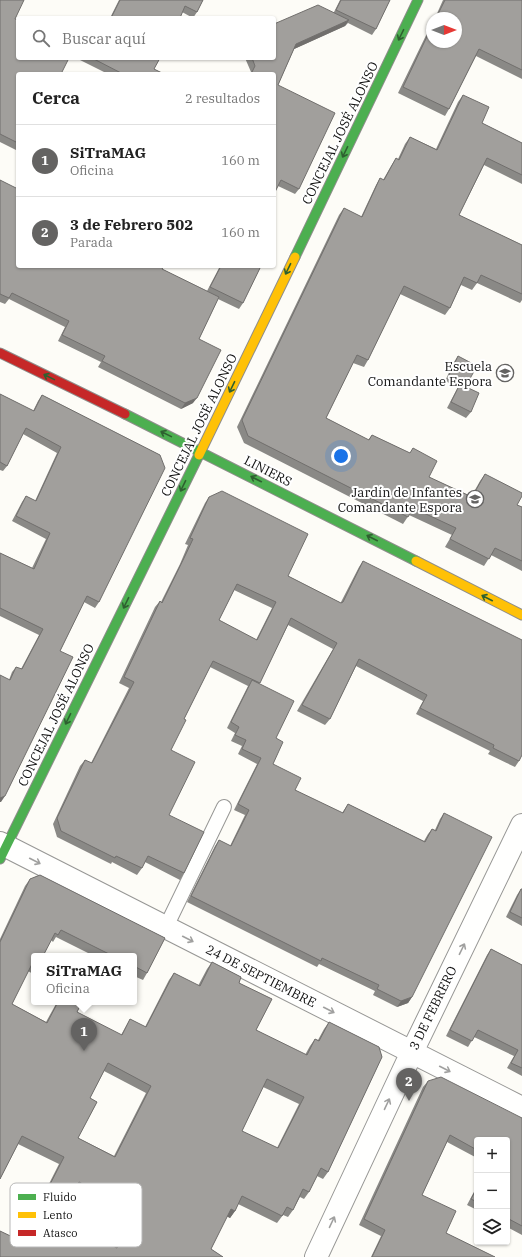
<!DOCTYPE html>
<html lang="es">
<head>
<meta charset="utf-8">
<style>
  body { margin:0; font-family:"IBM Plex Serif",serif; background:#f6f6f6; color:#222 }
  .controls { position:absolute; right:12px; bottom:12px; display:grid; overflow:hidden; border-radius:4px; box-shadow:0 1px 3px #0004 }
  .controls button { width:36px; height:36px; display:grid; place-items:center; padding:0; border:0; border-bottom:1px solid #e0e0e0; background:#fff; color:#222; font:20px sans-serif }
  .compass { position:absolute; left:426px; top:12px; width:36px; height:36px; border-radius:50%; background:#fff; box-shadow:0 1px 3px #0004; rotate:90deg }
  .you { position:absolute; left:341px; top:456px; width:14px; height:14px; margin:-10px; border:3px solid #fff; border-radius:50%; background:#1a73e8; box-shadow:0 0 0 6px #1a73e833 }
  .badge { display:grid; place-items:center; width:26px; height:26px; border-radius:50%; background:#646362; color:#fff; font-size:13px; font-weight:700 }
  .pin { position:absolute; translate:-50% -33px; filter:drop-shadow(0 1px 2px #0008) }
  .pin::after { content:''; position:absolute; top:21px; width:14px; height:12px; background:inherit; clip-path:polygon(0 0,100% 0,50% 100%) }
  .popup { position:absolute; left:31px; top:953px; width:106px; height:52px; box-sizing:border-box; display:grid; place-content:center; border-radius:4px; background:#fff; filter:drop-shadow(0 1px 3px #0005); font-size:13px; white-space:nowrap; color:#767676 }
  .popup b { font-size:15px; color:#222 }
  .popup::after { content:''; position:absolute; left:50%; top:100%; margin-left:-8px; border:8px solid transparent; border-top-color:#fff }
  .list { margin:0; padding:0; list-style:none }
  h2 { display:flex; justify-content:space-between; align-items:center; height:52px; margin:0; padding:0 16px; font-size:17px }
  h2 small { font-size:13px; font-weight:400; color:#767676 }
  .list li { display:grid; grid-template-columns:26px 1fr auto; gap:12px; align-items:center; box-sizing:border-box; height:72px; padding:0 16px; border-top:1px solid #e0e0e0 }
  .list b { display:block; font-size:15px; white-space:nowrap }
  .list p { margin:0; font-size:13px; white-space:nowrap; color:#767676 }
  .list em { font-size:13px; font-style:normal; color:#767676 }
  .icon { flex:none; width:22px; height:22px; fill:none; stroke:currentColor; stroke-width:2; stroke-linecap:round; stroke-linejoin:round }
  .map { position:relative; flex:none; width:522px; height:1257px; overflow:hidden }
  .search { position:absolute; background:#fff; box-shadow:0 1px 3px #0004; left:16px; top:16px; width:260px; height:44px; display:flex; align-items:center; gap:10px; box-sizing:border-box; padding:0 14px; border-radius:4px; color:#767676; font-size:15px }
  .panel { position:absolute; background:#fff; box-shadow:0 1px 3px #0004; left:16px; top:72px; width:260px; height:196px; border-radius:4px }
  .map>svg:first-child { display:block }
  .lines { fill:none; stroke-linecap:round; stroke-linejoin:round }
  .lane-casing { stroke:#979795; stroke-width:16 }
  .street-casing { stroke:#979795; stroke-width:24 }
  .fast-casing { stroke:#8e8d8b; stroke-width:11 }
  .slow-casing { stroke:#8e8d8b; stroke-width:11 }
  .jam-casing { stroke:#8e8d8b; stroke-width:11 }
  .lane { stroke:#fffffe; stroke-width:14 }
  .street { stroke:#fffffe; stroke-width:22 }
  .fast { stroke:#4caf50; stroke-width:9 }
  .slow { stroke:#ffc107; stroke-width:9 }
  .jam { stroke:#c62828; stroke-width:9 }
  .wall { fill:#8a8986; fill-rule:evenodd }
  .shaded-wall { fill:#716f6d }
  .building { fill:#a19f9c; stroke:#716f6d; fill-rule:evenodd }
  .oneway { stroke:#2e6030 }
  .oneway2 { stroke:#a0a09f }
  .labels { text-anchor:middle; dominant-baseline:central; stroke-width:4; stroke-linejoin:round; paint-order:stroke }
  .street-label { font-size:13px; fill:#111; stroke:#fff }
  .poi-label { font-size:13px; fill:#111; stroke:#fff; text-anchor:end }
  .key { fill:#fff; stroke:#b8b8b8; stroke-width:1 }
  .key-label { font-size:11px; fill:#111 }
</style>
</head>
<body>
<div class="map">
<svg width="522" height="1257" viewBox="0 0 522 1257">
  <rect width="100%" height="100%" fill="#fdfcf7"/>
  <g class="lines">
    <defs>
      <path id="lane" d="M 166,927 L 224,807"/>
      <path id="street" d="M 0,843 L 522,1108
        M 316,1257 L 412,1052 L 522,825"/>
      <path id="fast" d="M 295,257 L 418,0
        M 125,414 L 416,561
        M 0,859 L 199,455"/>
      <path id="slow" d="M 199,455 L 295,257
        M 416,561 L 522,615"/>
      <path id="jam" d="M 0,353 L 125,414"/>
    </defs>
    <use href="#lane" class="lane-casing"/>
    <use href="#street" class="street-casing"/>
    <use href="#fast" class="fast-casing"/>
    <use href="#slow" class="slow-casing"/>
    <use href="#jam" class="jam-casing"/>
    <use href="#lane" class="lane"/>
    <use href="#street" class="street"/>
    <use href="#fast" class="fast"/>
    <use href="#slow" class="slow"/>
    <use href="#jam" class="jam"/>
  </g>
  <path class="wall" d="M 0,0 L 15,19 L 18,74 L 18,151 L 0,142 Z
    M 119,0 L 203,0 L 197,12 L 193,18 L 182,12 L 180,18 L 110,18 Z
    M 340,0 L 390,0 L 376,29 L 372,35 L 348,23 L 345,26 L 294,49 L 278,85 L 299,189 L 295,194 L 278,186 L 274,74 L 250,74 L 251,72 L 245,58 L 274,58 L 334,12 Z
    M 443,0 L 522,0 L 522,79 L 476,56 L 449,109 L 445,116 L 398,93 L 432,23 L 432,42 L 456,18 L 435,18 Z
    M 76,58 L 160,58 L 154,69 L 164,74 L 108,74 Z
    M 463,95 L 482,123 L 522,143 L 522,184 L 484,165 L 459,215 L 522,245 L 522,300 L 520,303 L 477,283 L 472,290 L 461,285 L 450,308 L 445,315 L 400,294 L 368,360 L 364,367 L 353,363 L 326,418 L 368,440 L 372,435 L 410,453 L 413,448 L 429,477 L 471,497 L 480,481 L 485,474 L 517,505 L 522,507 L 522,571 L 491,555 L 484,566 L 445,547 L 452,535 L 409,515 L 403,524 L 244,443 L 237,427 L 339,215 L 344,208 L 361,217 L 376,185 L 380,178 L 383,180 L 391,166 L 396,158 L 398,159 L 405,144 L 410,137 L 436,149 L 458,102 Z
    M 0,180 L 162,269 L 207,291 L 220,266 L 261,266 L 243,303 L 239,309 L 218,299 L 199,339 L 193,403 L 181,409 L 98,367 L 101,362 L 58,341 L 65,327 L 9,299 L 5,304 L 0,302 Z
    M 458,356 L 467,384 L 465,387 L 471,412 L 466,418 L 447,408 L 458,387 L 445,381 L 454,362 Z
    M 0,394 L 33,411 L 38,401 L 42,395 L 160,455 L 99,602 L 95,608 L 84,602 L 60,651 L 0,802 L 0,675 L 9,680 L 12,672 L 16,667 L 21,669 L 39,635 L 0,616 L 0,553 L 32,568 L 46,539 L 12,521 L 22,502 L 26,496 L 35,501 L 57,453 L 23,434 L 7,466 L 3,471 L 0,470 Z
    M 209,497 L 288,576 L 341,603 L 341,602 L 359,567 L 363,561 L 519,761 L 515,767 L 488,754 L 490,751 L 416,714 L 423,701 L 356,666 L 330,719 L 325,725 L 297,711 L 333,649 L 288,625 L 259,684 L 276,738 L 273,764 L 295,790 L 342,813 L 348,804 L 424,841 L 428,834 L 432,829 L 435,830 L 440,819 L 444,813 L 412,997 L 408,1003 L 397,1007 L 373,995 L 375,991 L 319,964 L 317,967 L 187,902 L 215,846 L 219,840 L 230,846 L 245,815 L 234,810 L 257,764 L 238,754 L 242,746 L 231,741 L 235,733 L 227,728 L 248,686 L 210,667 L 184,719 L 171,750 L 169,815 L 184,873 L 180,880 L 145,862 L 142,868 L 137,875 L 112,862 L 111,864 L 57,837 L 53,824 L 80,766 L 85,760 L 91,763 L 129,688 L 119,683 L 155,607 L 160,601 L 161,602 L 180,564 L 188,545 L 185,544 L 205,503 ZM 234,590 L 272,608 L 256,640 L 219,620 Z
    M 40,875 L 165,938 L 147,973 L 143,980 L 134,976 L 134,956 L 94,956 L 56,937 L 53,942 L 51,940 L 43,956 L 34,956 L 34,972 L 33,974 L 28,971 L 12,1004 L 46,1022 L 57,1002 L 82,1002 L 77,1012 L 121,1035 L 126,1026 L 130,1019 L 145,1027 L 169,980 L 174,973 L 198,986 L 207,969 L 212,962 L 241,977 L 239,983 L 272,999 L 256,1030 L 305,1055 L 310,1046 L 315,1039 L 318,1040 L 324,1029 L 329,1022 L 379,1047 L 382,1057 L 328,1172 L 323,1179 L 317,1176 L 309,1192 L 304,1199 L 300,1197 L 293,1210 L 288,1217 L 283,1215 L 277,1223 L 238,1204 L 235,1211 L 230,1218 L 227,1216 L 211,1249 L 223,1257 L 0,1257 L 0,1231 L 20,1241 L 59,1164 L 18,1144 L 0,1179 L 0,939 L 25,886 L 30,879 ZM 104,1071 L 146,1093 L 114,1156 L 78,1138 L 97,1102 L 90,1098 ZM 263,1087 L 299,1104 L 277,1148 L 242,1131 ZM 75,1189 L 130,1219 L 116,1247 L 59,1218 Z
    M 521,889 L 522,889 L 522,926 L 506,917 L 517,895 Z
    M 491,949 L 522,965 L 522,1076 L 507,1068 L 514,1056 L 474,1037 L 468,1047 L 446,1036 L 487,955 Z
    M 428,1081 L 522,1118 L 522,1235 L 507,1227 L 507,1140 L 477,1140 L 477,1158 L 447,1142 L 422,1195 L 446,1233 L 495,1257 L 371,1257 L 381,1236 L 359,1225 L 423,1087 Z
    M 477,1186 L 477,1210 L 467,1205 Z"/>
  <path class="shaded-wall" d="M 349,20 L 345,26 L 292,50 L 296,44 Z
    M 197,398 L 193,403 L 181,409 L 185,403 Z
    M 5,796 L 1,802 L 0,802 L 0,798 Z
    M 412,997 L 408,1003 L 397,1007 L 401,1001 Z
    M 231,1209 L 235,1211 L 230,1218 L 226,1216 Z"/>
  <path class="building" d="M 0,0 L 24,0 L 15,19 L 18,20 L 18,58 L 69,58 L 61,74 L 18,74 L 18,143 L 0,134 Z
    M 120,0 L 203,0 L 197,12 L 185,6 L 180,18 L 111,18 Z
    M 341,0 L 390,0 L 376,29 L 336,10 Z
    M 445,0 L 522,0 L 522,70 L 479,49 L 449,109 L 403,87 L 432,26 L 432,42 L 456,42 L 456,18 L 436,18 Z
    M 318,5 L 349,20 L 296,44 L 278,85 L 335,113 L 299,189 L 281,180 L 274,194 L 274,74 L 251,74 L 255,66 L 252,58 L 274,58 L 274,24 Z
    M 92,58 L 160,58 L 154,69 L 164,74 L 123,74 Z
    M 463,95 L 489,107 L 482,123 L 522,143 L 522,175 L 487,158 L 459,215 L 522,245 L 522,294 L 481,275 L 477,283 L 464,277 L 450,308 L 404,286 L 368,360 L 357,355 L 326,418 L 369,440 L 372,435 L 410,453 L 413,448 L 437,461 L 429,477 L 472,497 L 485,474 L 522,493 L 522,496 L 517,505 L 522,507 L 522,561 L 495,548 L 489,559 L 450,539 L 456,528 L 413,508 L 408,517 L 248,436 L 242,420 L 344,208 L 362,217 L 380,178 L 384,180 L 396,158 L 399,160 L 410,137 L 437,150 Z
    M 0,180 L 18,189 L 18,266 L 164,266 L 162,269 L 219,297 L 199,339 L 221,350 L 197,398 L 185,403 L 102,361 L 105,356 L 62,335 L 69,321 L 12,293 L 9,298 L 0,294 Z
    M 221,266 L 261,266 L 243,303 L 210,287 Z
    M 458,356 L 477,366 L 467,384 L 449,375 Z
    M 460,384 L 479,393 L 471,412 L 451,402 Z
    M 0,394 L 34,411 L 42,395 L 160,455 L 165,468 L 99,602 L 87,596 L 60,651 L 73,657 L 5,796 L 0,798 L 0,675 L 10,680 L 16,667 L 22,669 L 43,629 L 0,608 L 0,553 L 34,569 L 50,533 L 16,516 L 26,496 L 36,501 L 61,447 L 26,428 L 7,466 L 0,462 Z
    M 222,491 L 308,534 L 288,576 L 341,603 L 343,602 L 363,561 L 522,640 L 522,755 L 519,761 L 493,748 L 494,745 L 420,708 L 427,695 L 359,659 L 330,719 L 302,705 L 337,643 L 291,618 L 260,683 L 213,661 L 184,719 L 186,720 L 171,750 L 195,762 L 169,815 L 204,832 L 184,873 L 148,856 L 142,868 L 116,856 L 115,858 L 61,831 L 57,818 L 85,760 L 92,763 L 134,682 L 124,677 L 160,601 L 162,603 L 184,558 L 193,539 L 190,538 L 209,497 ZM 237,584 L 276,602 L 257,640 L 219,620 Z
    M 252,680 L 294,701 L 276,738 L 283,742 L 273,764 L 301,778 L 295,790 L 343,813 L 348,804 L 425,842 L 432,829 L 436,831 L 444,813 L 492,837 L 412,997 L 401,1001 L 377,989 L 379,985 L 322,958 L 321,961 L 191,896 L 219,840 L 231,846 L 249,810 L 238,804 L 261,758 L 242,749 L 246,740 L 235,735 L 239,727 L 231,722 Z
    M 40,875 L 165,938 L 147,973 L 134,966 L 134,956 L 113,956 L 61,930 L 58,935 L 55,933 L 43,956 L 34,956 L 34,965 L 32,964 L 12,1004 L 47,1023 L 58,1002 L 82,1002 L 77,1012 L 122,1035 L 130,1019 L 146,1027 L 174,973 L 200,986 L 212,962 L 241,977 L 239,983 L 272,999 L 256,1030 L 307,1055 L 315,1039 L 319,1041 L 329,1022 L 379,1047 L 382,1057 L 328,1172 L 321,1168 L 309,1192 L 303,1189 L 293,1210 L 287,1207 L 282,1216 L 242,1196 L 235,1211 L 231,1209 L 211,1249 L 223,1257 L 0,1257 L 0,1231 L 21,1241 L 64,1157 L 22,1136 L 0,1179 L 0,942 L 30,879 ZM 108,1063 L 151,1086 L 115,1157 L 78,1138 L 97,1102 L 90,1098 ZM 267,1079 L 304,1097 L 278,1148 L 242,1131 ZM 79,1182 L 135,1212 L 117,1248 L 59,1218 Z
    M 521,889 L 522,889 L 522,918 L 510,912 Z
    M 491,949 L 522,965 L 522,1068 L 511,1063 L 518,1050 L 478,1030 L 472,1041 L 450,1030 Z
    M 441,1077 L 522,1118 L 522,1226 L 507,1218 L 507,1140 L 477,1140 L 477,1150 L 450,1135 L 422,1195 L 456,1211 L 446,1233 L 495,1257 L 372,1257 L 385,1230 L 364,1219 L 428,1081 Z
    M 477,1188 L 477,1202 L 471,1199 Z"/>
  <defs><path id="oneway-shaft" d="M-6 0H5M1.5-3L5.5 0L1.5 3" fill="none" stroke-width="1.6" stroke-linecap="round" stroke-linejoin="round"/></defs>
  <g class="oneway">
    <use href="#oneway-shaft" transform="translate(401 35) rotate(116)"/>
    <use href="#oneway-shaft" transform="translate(345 152) rotate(116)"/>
    <use href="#oneway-shaft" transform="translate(288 269) rotate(116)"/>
    <use href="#oneway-shaft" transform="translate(49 377) rotate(-154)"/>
    <use href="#oneway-shaft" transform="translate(232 387) rotate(116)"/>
    <use href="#oneway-shaft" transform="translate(166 434) rotate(-154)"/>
    <use href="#oneway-shaft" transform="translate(256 479) rotate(-153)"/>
    <use href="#oneway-shaft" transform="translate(183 486) rotate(116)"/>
    <use href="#oneway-shaft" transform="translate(372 538) rotate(-153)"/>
    <use href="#oneway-shaft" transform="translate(487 598) rotate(-153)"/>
    <use href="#oneway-shaft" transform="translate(126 603) rotate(116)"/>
    <use href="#oneway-shaft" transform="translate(68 719) rotate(116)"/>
  </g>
  <g class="oneway2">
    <use href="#oneway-shaft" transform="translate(35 861) rotate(27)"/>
    <use href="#oneway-shaft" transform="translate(188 939) rotate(27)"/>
    <use href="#oneway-shaft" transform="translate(462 949) rotate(-64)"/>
    <use href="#oneway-shaft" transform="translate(329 1010) rotate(27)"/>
    <use href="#oneway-shaft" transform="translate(445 1069) rotate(27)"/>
    <use href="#oneway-shaft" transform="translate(387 1104) rotate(-65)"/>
    <use href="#oneway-shaft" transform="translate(332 1222) rotate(-65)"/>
  </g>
  <defs>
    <symbol id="school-ring" viewBox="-11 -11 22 22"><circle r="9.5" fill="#fff" stroke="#646362" stroke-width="1.5"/><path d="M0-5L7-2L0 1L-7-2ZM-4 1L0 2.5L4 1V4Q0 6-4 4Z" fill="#646362"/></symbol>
  </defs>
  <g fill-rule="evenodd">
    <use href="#school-ring" x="495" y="363" width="20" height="20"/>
    <use href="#school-ring" x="465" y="489" width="20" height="20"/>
  </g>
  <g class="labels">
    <g class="street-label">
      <text transform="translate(340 133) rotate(-64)">CONCEJAL JOSÉ ALONSO</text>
      <text transform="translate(199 425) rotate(-64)">CONCEJAL JOSÉ ALONSO</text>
      <text transform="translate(268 471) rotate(27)">LINIERS</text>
      <text transform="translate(56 715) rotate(-64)">CONCEJAL JOSÉ ALONSO</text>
      <text transform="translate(261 976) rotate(27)">24 DE SEPTIEMBRE</text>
      <text transform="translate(433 1008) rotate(-64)">3 DE FEBRERO</text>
    </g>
    <g class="poi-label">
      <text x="492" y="366">Escuela<tspan x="492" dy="15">Comandante Espora</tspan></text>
      <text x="462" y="492">Jardín de Infantes<tspan x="462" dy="15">Comandante Espora</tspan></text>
    </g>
  </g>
  <rect x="10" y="1183" width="132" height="64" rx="6" class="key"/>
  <rect x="18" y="1194" width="18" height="6" fill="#4caf50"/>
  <rect x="18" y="1212" width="18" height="6" fill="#ffc107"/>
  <rect x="18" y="1230" width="18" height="6" fill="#c62828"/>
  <g class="key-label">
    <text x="43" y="1201">Fluido</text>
    <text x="43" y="1219">Lento</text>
    <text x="43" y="1237">Atasco</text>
  </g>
</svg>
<div class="controls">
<button>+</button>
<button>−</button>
<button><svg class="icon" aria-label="layers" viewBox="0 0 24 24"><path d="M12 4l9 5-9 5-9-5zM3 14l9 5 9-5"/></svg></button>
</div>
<svg class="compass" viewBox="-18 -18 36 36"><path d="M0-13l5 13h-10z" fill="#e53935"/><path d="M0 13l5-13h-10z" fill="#767676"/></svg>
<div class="you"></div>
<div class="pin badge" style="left:84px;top:1051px">1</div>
<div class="popup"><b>SiTraMAG</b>Oficina</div>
<div class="pin badge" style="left:409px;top:1101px">2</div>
<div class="search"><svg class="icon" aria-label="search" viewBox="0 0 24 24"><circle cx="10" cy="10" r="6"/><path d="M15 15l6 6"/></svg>Buscar aquí</div>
<section class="panel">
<h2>Cerca<small>2 resultados</small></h2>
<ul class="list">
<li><span class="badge">1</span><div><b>SiTraMAG</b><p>Oficina</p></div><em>160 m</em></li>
<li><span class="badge">2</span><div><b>3 de Febrero 502</b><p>Parada</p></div><em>160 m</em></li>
</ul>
</section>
</div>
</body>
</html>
